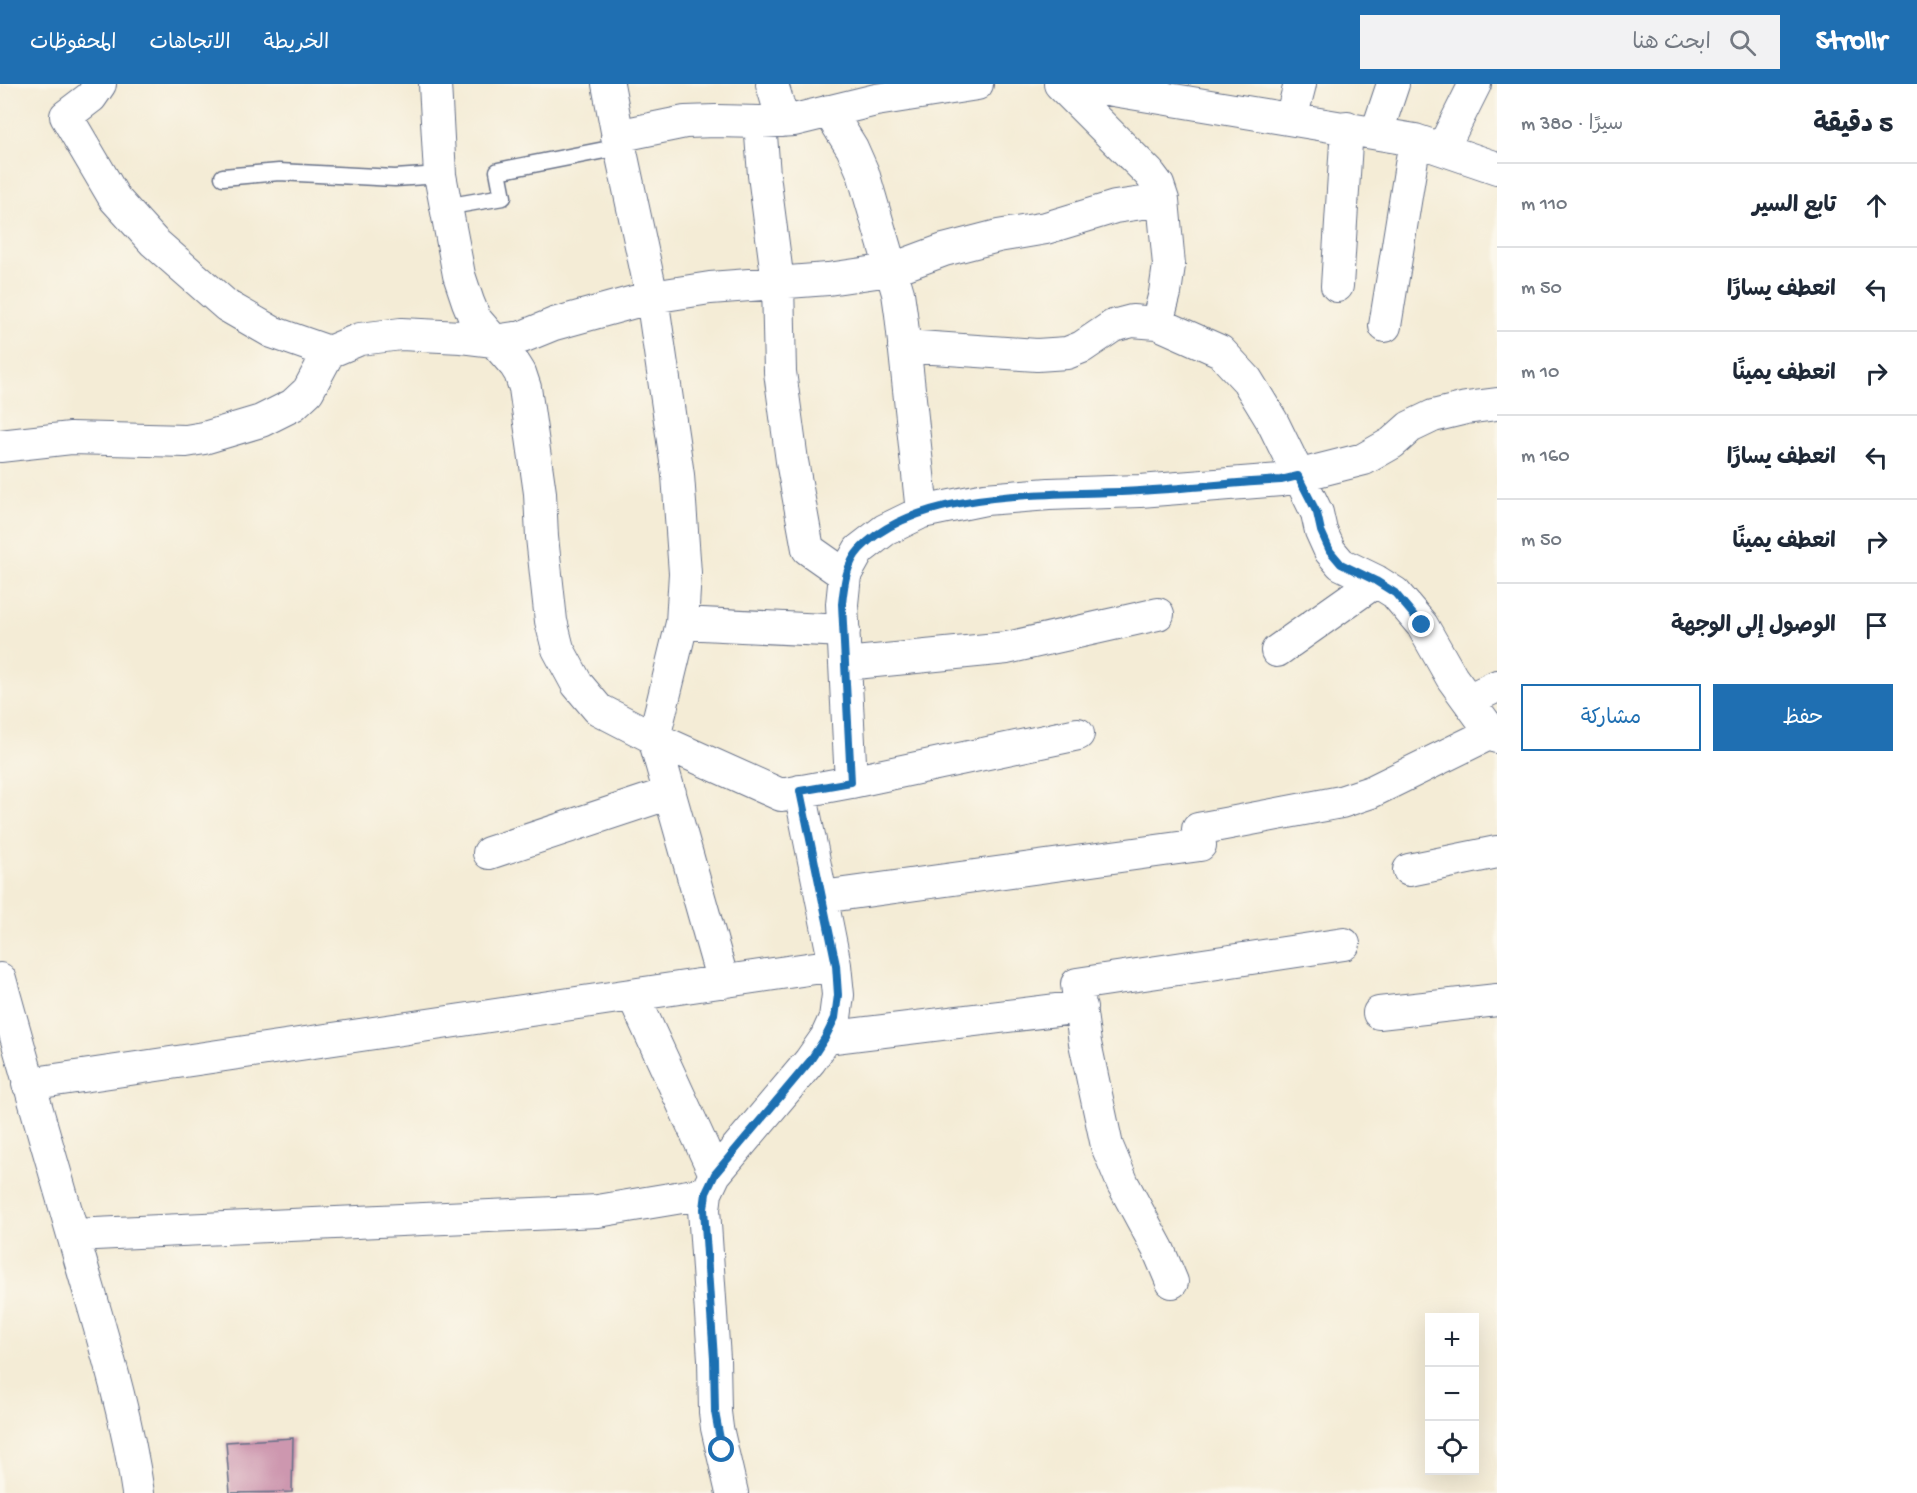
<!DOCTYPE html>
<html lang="ar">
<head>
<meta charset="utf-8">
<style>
  body { margin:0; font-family:"Gochi Hand","Playpen Sans Arabic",sans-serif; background:#f2f2f3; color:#1f2937; direction:rtl }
  .controls { position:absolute; right:18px; bottom:18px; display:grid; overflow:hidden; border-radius:0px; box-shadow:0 6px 24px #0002 }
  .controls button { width:54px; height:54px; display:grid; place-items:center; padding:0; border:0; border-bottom:2px solid #e0e1e3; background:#fff; color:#1f2937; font:30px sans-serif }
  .stop { position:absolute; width:18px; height:18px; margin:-14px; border:4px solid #1f6fb2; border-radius:50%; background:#fff }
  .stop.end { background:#1f6fb2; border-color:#fff; box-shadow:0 2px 6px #0008 }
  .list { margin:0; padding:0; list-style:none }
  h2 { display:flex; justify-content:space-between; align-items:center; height:78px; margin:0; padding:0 24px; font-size:26px }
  h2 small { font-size:20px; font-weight:400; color:#747a83 }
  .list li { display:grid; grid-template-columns:39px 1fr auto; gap:18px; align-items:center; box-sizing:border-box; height:84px; padding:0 24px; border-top:2px solid #e0e1e3 }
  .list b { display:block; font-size:22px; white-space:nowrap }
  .list em { font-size:20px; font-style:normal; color:#747a83 }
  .actions { display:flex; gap:12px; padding:18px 24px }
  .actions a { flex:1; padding:14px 0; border:2px solid #1f6fb2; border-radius:0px; text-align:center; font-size:21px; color:#1f6fb2 }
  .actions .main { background:#1f6fb2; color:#fff }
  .icon { flex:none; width:33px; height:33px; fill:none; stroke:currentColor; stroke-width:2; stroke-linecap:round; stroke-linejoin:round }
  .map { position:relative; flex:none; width:1497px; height:1409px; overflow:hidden; direction:ltr }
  header { display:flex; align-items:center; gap:36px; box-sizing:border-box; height:84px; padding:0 30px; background:#1f6fb2; color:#fff }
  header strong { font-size:28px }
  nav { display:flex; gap:33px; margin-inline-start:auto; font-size:21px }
  .search { width:420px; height:54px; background:#f2f2f3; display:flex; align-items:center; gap:15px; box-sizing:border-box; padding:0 21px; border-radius:0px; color:#747a83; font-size:22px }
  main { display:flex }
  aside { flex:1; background:#fff }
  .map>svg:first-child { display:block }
  .building { fill:#cd97af }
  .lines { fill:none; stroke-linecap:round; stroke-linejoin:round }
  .service-casing { stroke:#677188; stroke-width:19 }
  .minor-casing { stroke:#677188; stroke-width:34 }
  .service { stroke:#fff; stroke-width:16 }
  .minor { stroke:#fff; stroke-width:32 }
  .route { stroke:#1f6fb2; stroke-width:8 }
</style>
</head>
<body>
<header>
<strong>Strollr</strong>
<div class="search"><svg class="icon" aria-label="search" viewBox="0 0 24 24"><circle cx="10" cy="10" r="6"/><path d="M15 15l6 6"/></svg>ابحث هنا</div>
<nav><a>الخريطة</a><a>الاتجاهات</a><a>المحفوظات</a></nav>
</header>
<main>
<aside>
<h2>5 دقيقة<small>سيرًا · 380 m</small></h2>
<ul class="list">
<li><svg class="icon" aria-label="ahead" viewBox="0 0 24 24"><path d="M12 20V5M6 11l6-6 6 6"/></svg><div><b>تابع السير</b></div><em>110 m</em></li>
<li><svg class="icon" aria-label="left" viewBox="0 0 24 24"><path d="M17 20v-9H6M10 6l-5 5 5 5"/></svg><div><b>انعطف يسارًا</b></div><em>50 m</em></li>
<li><svg class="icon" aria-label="right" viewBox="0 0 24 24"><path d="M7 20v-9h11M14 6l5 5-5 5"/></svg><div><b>انعطف يمينًا</b></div><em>10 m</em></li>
<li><svg class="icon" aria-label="left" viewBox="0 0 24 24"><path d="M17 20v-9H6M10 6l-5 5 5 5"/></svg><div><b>انعطف يسارًا</b></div><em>160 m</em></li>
<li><svg class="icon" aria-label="right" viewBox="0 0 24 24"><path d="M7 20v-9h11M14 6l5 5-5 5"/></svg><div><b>انعطف يمينًا</b></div><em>50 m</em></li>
<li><svg class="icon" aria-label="arrive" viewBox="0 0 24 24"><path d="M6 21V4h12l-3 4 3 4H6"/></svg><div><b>الوصول إلى الوجهة</b></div></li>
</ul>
<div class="actions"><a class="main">حفظ</a><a>مشاركة</a></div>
</aside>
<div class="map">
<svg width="1497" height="1409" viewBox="0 0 1497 1409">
  <rect width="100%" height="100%" fill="#fbf7ec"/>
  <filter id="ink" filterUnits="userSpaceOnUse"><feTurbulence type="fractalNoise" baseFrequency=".0167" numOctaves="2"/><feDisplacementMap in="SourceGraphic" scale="12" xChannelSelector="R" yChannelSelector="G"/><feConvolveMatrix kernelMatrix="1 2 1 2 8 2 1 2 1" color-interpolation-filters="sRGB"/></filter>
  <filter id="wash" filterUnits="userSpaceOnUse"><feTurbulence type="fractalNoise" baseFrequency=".008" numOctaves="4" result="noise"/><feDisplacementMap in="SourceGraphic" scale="24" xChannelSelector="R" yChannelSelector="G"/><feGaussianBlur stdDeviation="1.35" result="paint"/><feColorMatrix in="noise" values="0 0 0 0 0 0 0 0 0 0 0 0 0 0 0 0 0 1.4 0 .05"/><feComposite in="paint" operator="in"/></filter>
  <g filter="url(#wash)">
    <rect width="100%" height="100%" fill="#f4ecd6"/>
    <g id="blocks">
      <path class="building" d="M 293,1354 L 292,1408 L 230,1409 L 226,1358 Z"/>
    </g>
  </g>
  <g filter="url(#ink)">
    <use href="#blocks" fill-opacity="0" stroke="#677188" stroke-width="1.5"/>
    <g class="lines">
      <defs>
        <path id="service" d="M 223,93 L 279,88 L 395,94 L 440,91
          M 445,123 L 503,113 L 498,87 L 620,63"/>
        <path id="minor" d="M 100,0 L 91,13 L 66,32 L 115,115 L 154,158 L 227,222 L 272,248 L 329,268
          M 435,0 L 440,91 L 459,191 L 468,218 L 475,235 L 515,281 L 520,289 L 525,304 L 540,409 L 542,453 L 551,537 L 558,565 L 577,600 L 598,625 L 654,654 L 781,711 L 851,698 L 842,520 L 845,491 L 859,466 L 885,446 L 922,428 L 985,415 L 1049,410 L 1140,407 L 1281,396 L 1364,375 L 1392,359 L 1410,343 L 1433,332 L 1466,324 L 1497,320
          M 608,0 L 620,63 L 652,213 L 678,391 L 685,489 L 682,539 L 654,654 L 723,898
          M 772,0 L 783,37
          M 1060,0 L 1149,89 L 1158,101 L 1163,116 L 1169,181 L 1165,209 L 1157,239 L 1220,267 L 1247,296 L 1272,337 L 1317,429 L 1321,447 L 1330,467 L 1341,480 L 1376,497 L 1395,509 L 1422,541 L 1452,594 L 1484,638 L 1497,653
          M 1077,0 L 1415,56 L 1497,84
          M 829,27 L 852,64 L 863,89 L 898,209 L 901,230 L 922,428
          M 1291,35 L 1300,0
          M 760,38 L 764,91 L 778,199 L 780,288 L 792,377 L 808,465 L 845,491
          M 1377,48 L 1393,0
          M 617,52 L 685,38 L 716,37 L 760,38 L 794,36 L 876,16 L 977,0
          M 1443,64 L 1475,0
          M 1337,202 L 1347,43
          M 1385,242 L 1415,56
          M 904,262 L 1037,271 L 1067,269 L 1082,263 L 1113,242 L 1132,237 L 1157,239
          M 0,362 L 71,354 L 186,357 L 204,354 L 261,337 L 293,321 L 308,307 L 329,268 L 360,255 L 401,250 L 461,253 L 494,257 L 522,253 L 554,240 L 652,213 L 710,204 L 828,195 L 890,186 L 944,166 L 998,152 L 1046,144 L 1115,123 L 1163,116
          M 682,539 L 844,547
          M 1277,567 L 1376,497
          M 845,580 L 1007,564 L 1158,530
          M 1468,616 L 1497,602
          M 851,698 L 1078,650
          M 489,769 L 670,709
          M 1409,786 L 1497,768
          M 822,813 L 1200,761 L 1198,745 L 1341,718 L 1371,708 L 1493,648
          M 0,895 C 26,990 54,1084 81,1179 C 103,1255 127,1331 138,1409
          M 633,911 L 715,1090
          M 1379,929 L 1497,916
          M 826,954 L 1081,923
          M 28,1000 L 835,881
          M 73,1151 L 598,1127 L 706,1109
          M 1172,1198 L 1158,1165 L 1123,1100 L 1107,1062 L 1085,959 L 1077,900 L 1344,860
          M 732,1409 L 717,1344 L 715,1328 L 714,1275 L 704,1125 L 706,1109 L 715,1090 L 810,977 L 826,954 L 835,934 L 838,911 L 835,881 L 800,707"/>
      </defs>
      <use href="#service" class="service-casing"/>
      <use href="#minor" class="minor-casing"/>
      <use href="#service" class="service"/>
      <use href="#minor" class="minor"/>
    </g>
  </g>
  <g class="lines" filter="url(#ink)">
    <path class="route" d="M 722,1366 L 715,1328 L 714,1275 L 704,1125 L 706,1109 L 715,1090 L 810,977 L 825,954 L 835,934 L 838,911 L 836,881 L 800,707 L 851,698 L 842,520 C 844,501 846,480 860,465 C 920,402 1059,412 1140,407 C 1187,404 1234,399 1281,396 L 1298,392 L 1317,429 L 1321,447 L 1330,467 L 1341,480 L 1376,497 L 1395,509 L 1422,541"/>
  </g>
</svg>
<div class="controls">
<button>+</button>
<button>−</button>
<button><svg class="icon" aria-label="locate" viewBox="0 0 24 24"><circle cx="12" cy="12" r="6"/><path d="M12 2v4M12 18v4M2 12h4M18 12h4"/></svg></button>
</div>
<div class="stop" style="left:722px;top:1366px"></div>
<div class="stop end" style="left:1422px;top:541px"></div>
</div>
</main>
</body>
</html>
